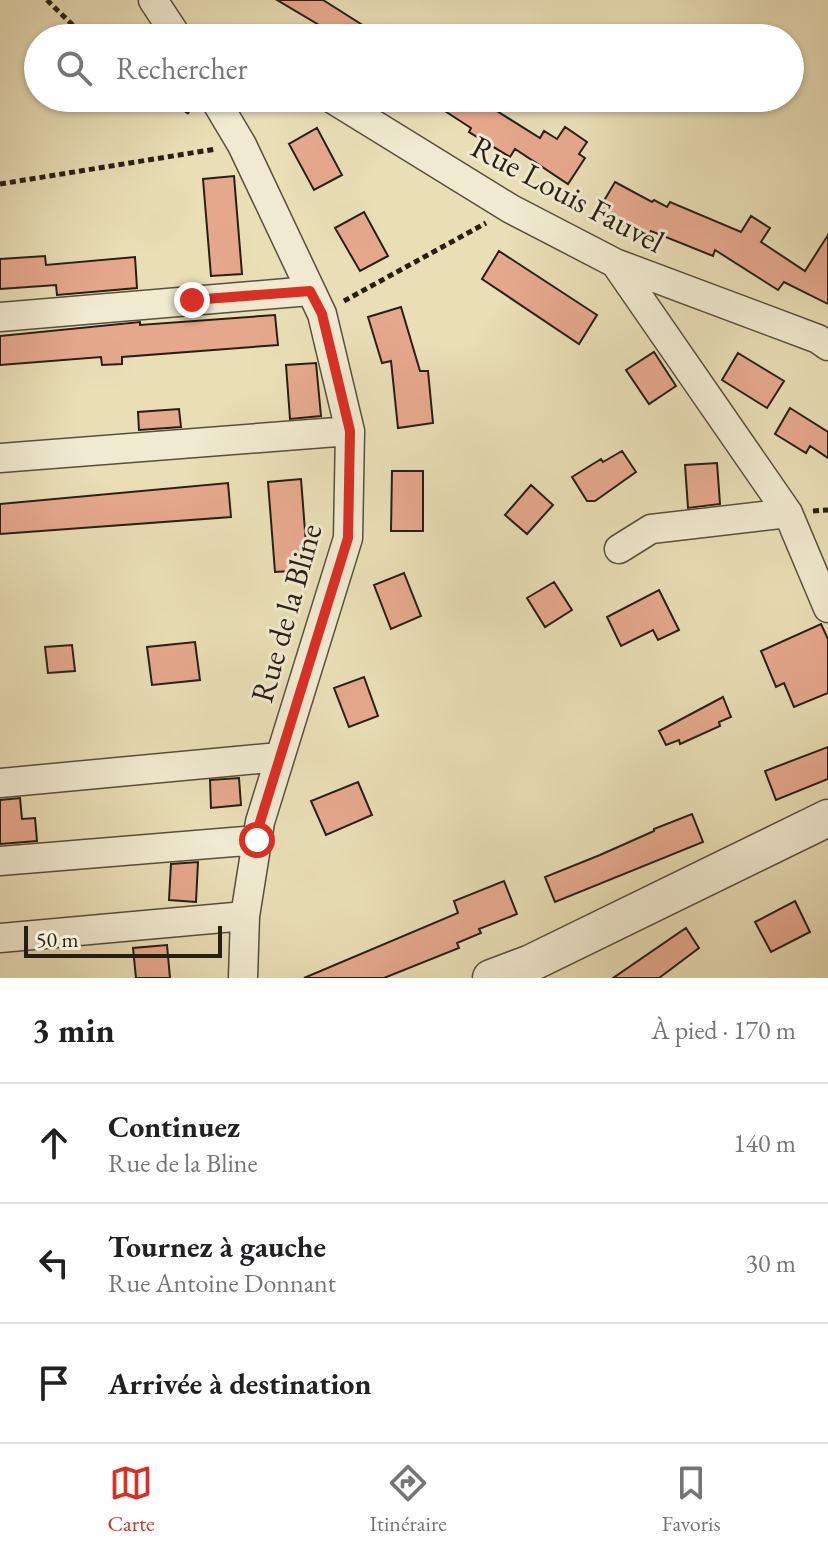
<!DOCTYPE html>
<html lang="fr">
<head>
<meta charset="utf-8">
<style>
  body { margin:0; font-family:"EB Garamond",serif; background:#f2f2f2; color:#202124 }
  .scale { position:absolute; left:24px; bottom:20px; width:198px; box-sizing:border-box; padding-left:8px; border:4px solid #281f14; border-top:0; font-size:22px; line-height:28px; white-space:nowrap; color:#281f14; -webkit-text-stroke:6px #f1ead0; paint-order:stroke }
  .stop { position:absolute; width:24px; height:24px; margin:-18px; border:6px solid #d93025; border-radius:50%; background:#fff }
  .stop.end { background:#d93025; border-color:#fff; box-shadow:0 2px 8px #0008 }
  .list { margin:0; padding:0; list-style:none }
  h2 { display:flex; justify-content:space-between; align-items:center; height:104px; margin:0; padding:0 32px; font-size:34px }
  h2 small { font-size:26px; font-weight:400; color:#757577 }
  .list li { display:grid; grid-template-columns:52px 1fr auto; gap:24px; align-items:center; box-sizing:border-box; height:120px; padding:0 32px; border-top:2px solid #e0e0e0 }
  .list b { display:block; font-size:30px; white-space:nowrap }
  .list p { margin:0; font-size:26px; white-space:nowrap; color:#757577 }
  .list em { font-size:26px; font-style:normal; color:#757577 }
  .icon { flex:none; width:44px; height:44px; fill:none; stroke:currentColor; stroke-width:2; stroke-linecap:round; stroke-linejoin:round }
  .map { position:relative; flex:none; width:828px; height:978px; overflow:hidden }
  .search { position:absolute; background:#fff; box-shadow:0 2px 6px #0004; left:24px; right:24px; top:24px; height:88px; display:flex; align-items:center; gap:20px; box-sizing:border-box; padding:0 28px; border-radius:44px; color:#757577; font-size:30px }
  .sheet { height:464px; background:#fff }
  nav { display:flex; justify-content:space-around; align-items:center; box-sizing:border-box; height:112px; border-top:2px solid #e0e0e0; background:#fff; font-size:22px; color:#757577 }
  nav a { display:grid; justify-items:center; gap:4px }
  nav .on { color:#d93025 }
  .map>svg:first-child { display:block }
  .building { fill:#e6a88d; stroke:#281f14; stroke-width:2 }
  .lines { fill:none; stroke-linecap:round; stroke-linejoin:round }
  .minor-casing { stroke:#584f3c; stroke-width:31 }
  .tertiary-casing { stroke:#584f3c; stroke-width:39 }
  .path { stroke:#281f14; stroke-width:5; stroke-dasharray:6 4; stroke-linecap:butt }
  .minor { stroke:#f1ead0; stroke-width:28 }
  .tertiary { stroke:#f1ead0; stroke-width:36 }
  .route { stroke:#d93025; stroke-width:10 }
  .labels { text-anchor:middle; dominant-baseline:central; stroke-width:6; stroke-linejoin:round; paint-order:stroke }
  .street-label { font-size:32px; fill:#281f14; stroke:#f1ead0 }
</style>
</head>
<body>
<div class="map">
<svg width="828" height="978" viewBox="0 0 828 978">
  <rect width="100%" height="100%" fill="#e9deb6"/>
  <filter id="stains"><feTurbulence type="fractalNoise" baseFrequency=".0025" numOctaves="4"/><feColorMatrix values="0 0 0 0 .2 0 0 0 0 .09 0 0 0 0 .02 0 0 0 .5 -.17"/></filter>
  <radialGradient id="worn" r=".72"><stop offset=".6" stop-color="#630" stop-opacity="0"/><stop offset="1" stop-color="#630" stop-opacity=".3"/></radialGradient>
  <path class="building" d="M 277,0 L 323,0 L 383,38 L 341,38 Z
    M 425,98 L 476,98 L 540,138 L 544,131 L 557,139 L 565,127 L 587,142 L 579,154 L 585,158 L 568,184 L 515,149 L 510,157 L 469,132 L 471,128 Z
    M 317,128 L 342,175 L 314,190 L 289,144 Z
    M 234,176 L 242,274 L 211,276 L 203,179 Z
    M 615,182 L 652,202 L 654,200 L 667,207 L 670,202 L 741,232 L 751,216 L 770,228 L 761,242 L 805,271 L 828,235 L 828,304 L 784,282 L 778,290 L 715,250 L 713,256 L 651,231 L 649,236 L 638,231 L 637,233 L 598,211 Z
    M 364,212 L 388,256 L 360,271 L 335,228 Z
    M 499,251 L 597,315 L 579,344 L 482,279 Z
    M 45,256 L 46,265 L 135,257 L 137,288 L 57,295 L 56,285 L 0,289 L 0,259 Z
    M 401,307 L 420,371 L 428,371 L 433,423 L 398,428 L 391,361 L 382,363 L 368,317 Z
    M 275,315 L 278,345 L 122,357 L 122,364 L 102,365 L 101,357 L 0,365 L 0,336 L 140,322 L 140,325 Z
    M 654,352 L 676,386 L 649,404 L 626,370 Z
    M 738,353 L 784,381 L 767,408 L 722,380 Z
    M 316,363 L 321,416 L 290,419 L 286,365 Z
    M 790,408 L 828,432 L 828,458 L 810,446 L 806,453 L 775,434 Z
    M 179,409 L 181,427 L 139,430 L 138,412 Z
    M 622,451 L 636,472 L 595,501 L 587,501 L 572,477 L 601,459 L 603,462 Z
    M 717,463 L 720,504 L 688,508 L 685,465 Z
    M 392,471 L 423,471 L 423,531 L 391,531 Z
    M 301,479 L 308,570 L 275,572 L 268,482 Z
    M 228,483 L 231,517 L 0,534 L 0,504 Z
    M 531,485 L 553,505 L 527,534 L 505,515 Z
    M 404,573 L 421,616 L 391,629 L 374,585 Z
    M 554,582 L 572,610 L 545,627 L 527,598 Z
    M 659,590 L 679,630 L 658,640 L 653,630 L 621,646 L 607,617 Z
    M 821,624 L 828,639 L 828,693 L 794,707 L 784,683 L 776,687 L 761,651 Z
    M 195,642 L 200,680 L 152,685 L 147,647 Z
    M 72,645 L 75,671 L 48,673 L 45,647 Z
    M 364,677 L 378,716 L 349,727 L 334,688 Z
    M 723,697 L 731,717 L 719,722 L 720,726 L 680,744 L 679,740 L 666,745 L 659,731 Z
    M 828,747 L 828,779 L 776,800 L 765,771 Z
    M 239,778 L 241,805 L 211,808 L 210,780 Z
    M 358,782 L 372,815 L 326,835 L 311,801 Z
    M 20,798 L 22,819 L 35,818 L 37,841 L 0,844 L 0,800 Z
    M 692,814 L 703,842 L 555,902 L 545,877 L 600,855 L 654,831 L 654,829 Z
    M 198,862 L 196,902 L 169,900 L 171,864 Z
    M 504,881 L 517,914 L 479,929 L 481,933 L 457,943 L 459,948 L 384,978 L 304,978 L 458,913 L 454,901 Z
    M 795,901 L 810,932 L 771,952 L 755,922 Z
    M 686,928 L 699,948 L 659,978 L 613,978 Z
    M 167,945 L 170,978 L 136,978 L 133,948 Z"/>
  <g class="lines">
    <defs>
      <path id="minor" d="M 153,0 L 178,38
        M 214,98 L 242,145 L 322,314 L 350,431 L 348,538 L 260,822 L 245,916 L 243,978
        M 331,98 L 511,209 L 615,263 L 818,339 L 828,346
        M 615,263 L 788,513 L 828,608
        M 0,317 L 310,291
        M 0,458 L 350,431
        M 619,549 L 651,529 L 788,513
        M 0,783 L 279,757
        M 0,861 L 257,840
        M 0,938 L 245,916"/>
      <path id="tertiary" d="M 491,978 L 531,963 L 828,818"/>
    </defs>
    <use href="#minor" class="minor-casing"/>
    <use href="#tertiary" class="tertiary-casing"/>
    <path class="path" d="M 47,0 L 86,38
      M 168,98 L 190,113
      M 0,184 L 216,149
      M 344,301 L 486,223
      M 813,511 L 828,510"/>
    <use href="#minor" class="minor"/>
    <use href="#tertiary" class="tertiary"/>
  </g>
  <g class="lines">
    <path class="route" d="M 192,300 L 310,291 L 322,314 L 350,431 L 348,538 L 260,822 L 257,840"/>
  </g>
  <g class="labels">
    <g class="street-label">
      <text transform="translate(568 194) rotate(28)">Rue Louis Fauvel</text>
      <text transform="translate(286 613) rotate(-74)">Rue de la Bline</text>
    </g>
  </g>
  <rect width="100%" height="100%" filter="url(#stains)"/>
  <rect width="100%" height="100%" fill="url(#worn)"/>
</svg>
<div class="scale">50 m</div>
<div class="stop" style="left:257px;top:840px"></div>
<div class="stop end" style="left:192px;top:300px"></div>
<div class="search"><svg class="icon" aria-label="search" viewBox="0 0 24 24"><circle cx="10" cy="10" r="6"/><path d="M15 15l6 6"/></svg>Rechercher</div>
</div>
<section class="sheet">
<h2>3 min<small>À pied · 170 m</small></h2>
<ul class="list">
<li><svg class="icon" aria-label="ahead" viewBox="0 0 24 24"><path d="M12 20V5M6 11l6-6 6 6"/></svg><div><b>Continuez</b><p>Rue de la Bline</p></div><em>140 m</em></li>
<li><svg class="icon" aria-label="left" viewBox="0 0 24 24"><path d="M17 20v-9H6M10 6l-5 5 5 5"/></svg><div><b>Tournez à gauche</b><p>Rue Antoine Donnant</p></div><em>30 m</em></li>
<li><svg class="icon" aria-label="arrive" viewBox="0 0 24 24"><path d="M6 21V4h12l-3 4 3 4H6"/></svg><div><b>Arrivée à destination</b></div></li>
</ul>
</section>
<nav>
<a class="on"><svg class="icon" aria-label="map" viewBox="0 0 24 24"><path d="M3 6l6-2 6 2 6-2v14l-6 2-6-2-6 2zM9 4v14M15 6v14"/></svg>Carte</a>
<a><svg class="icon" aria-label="directions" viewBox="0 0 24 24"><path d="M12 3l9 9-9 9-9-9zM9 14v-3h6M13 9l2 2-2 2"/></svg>Itinéraire</a>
<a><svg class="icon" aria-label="saved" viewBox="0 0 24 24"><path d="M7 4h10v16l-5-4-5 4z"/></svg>Favoris</a>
</nav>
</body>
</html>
